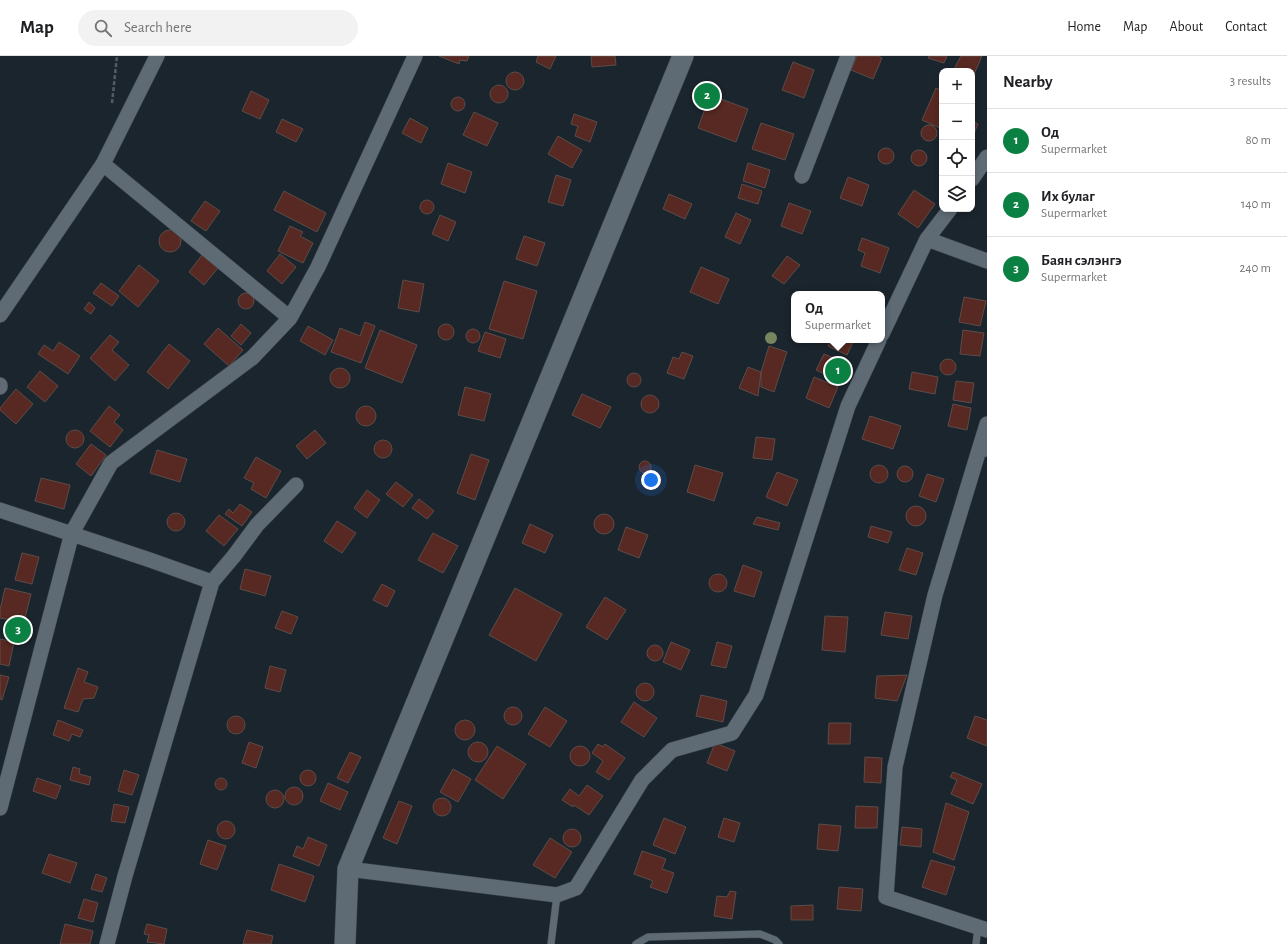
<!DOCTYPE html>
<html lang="en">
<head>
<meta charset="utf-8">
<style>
  body { margin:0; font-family:"Alegreya Sans",sans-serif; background:#f2f2f2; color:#202124 }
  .controls { position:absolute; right:12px; top:12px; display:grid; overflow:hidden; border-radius:8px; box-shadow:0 2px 6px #0003 }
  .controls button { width:36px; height:36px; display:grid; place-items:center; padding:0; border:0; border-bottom:1px solid #e0e0e0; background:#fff; color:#202124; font:20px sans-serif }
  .you { position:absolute; left:651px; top:424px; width:14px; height:14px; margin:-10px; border:3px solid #fff; border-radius:50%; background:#1a73e8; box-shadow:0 0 0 6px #1a73e833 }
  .badge { display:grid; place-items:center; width:26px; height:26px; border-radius:50%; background:#0b8043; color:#fff; font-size:13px; font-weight:700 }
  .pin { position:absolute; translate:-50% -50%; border:2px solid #fff; box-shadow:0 1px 4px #0006 }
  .popup { position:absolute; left:791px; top:235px; width:94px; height:52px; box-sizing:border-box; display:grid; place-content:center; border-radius:8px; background:#fff; filter:drop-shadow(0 1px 3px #0005); font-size:13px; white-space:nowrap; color:#757577 }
  .popup b { font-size:15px; color:#202124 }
  .popup::after { content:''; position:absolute; left:50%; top:100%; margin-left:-8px; border:8px solid transparent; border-top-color:#fff }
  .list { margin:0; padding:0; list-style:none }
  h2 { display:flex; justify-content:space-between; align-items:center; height:52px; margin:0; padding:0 16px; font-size:17px }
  h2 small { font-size:13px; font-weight:400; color:#757577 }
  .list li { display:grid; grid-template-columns:26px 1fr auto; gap:12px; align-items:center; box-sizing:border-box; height:64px; padding:0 16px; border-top:1px solid #e0e0e0 }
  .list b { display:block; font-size:15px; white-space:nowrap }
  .list p { margin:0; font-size:13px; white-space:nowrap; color:#757577 }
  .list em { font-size:13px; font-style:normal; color:#757577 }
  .icon { flex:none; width:22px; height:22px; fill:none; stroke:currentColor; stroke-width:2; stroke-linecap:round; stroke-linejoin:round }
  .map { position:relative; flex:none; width:987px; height:888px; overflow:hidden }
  header { display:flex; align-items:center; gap:24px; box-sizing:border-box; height:56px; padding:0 20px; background:#fff; border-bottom:1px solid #e0e0e0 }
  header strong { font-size:19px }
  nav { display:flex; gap:22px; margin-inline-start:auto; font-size:14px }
  .search { width:280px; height:36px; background:#f2f2f2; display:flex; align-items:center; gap:10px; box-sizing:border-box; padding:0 14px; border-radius:22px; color:#757577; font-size:15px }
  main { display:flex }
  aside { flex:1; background:#fff }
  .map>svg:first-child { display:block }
  .building { fill:#572922; stroke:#5c4c49 }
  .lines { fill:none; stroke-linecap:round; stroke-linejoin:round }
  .service-casing { stroke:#394248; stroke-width:8 }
  .minor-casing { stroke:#394248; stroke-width:16 }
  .secondary-casing { stroke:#394248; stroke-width:22 }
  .path { stroke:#535c64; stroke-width:2.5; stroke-dasharray:4 2; stroke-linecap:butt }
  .service { stroke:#5e6a74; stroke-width:7 }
  .minor { stroke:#5e6a74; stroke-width:15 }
  .secondary { stroke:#5e6a74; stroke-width:21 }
  .tree { fill:#788660 }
</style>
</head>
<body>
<header>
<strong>Map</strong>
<div class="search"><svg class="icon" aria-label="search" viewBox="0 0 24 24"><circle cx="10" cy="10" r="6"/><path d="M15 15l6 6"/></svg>Search here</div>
<nav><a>Home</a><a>Map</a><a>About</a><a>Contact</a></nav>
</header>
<main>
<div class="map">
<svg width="987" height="888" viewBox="0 0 987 888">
  <rect width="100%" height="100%" fill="#1b252d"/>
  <path class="building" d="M 439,0 L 469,0 L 467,5 L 460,4 L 459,8 Z
    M 538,0 L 556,0 L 550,13 L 536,6 Z
    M 591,0 L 615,0 L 616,9 L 592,11 Z
    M 857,0 L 878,0 L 882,2 L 873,23 L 851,14 Z
    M 929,0 L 947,0 L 944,7 L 928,2 Z
    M 961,0 L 982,0 L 972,23 L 972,15 L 953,15 Z
    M 793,6 L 814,14 L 804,42 L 782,34 Z
    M506 25a9 9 0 1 1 18 0a9 9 0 1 1-18 0Z
    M490 38a9 9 0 1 1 18 0a9 9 0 1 1-18 0Z
    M 936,32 L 942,35 L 942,73 L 922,64 Z
    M 251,35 L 269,44 L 260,63 L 242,55 Z
    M 710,39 L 748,53 L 736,86 L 698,72 Z
    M451 48a7 7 0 1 1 14 0a7 7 0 1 1-14 0Z
    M 474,56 L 498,67 L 487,90 L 463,79 Z
    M 574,58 L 597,66 L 590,86 L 575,80 L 578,70 L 571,68 Z
    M 410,62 L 428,72 L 421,87 L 402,77 Z
    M 282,63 L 303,73 L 296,86 L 276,76 Z
    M 972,65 L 978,68 L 972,82 Z
    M 761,67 L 794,78 L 785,104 L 752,93 Z
    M921 77a8 8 0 1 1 16 0a8 8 0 1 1-16 0Z
    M 558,80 L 582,94 L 572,112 L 548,98 Z
    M878 100a8 8 0 1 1 16 0a8 8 0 1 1-16 0Z
    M911 102a8 8 0 1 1 16 0a8 8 0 1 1-16 0Z
    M 448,107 L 472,116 L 465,137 L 441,128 Z
    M 748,107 L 770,114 L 765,132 L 743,125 Z
    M 556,119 L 571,124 L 563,150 L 548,146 Z
    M 848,121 L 869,129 L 862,150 L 840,142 Z
    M 742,128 L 762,135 L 758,148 L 738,142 Z
    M 914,134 L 935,148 L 918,172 L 898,158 Z
    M 284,135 L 326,157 L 317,176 L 274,154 Z
    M 669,138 L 692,148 L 685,163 L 663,153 Z
    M420 151a7 7 0 1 1 14 0a7 7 0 1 1-14 0Z
    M 205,145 L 220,155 L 206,175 L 191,165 Z
    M 789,147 L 811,155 L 802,178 L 781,170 Z
    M 736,157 L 751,164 L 740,188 L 725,181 Z
    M 440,159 L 456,166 L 448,185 L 432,178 Z
    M 290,170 L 303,176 L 300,180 L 313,187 L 303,207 L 278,195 Z
    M159 185a11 11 0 1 1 22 0a11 11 0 1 1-22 0Z
    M 524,180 L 545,187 L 537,210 L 516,203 Z
    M 862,182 L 889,192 L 880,217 L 861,210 L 865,197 L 858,194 Z
    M 280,198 L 296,211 L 282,228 L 267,215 Z
    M 202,199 L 218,212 L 204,229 L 189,216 Z
    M 787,200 L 800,209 L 784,228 L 772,220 Z
    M 139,209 L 159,225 L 138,251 L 119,235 Z
    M 701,211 L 729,223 L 718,248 L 690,236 Z
    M 403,224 L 424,228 L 419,256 L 398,252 Z
    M 504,225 L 537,235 L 523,283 L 489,273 Z
    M 101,227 L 119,240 L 112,250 L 93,237 Z
    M238 245a8 8 0 1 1 16 0a8 8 0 1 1-16 0Z
    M 964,241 L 986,245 L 980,270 L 959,266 Z
    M 89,246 L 95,252 L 91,258 L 84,253 Z
    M 365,266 L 375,270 L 361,307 L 331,296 L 340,272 L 360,280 Z
    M 241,268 L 251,277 L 241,289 L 231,280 Z
    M438 276a8 8 0 1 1 16 0a8 8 0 1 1-16 0Z
    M 308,270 L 333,284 L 325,299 L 300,285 Z
    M 218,272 L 243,294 L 229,310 L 204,288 Z
    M466 280a7 7 0 1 1 14 0a7 7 0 1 1-14 0Z
    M 380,274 L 417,289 L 402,327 L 365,312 Z
    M 963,274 L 984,277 L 980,300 L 960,298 Z
    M 485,276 L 506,283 L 500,302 L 478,295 Z
    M 110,279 L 119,286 L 112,294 L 129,309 L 115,325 L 90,302 Z
    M 831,284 L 854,284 L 847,299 L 828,290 Z
    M 59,286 L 80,300 L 68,318 L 38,298 L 44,289 L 53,295 Z
    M 169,288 L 190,305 L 168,333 L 147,316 Z
    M 769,290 L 787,296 L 774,336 L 761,331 L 761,316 Z
    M 682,296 L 693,300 L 684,323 L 667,317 L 673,301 L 679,303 Z
    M 824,298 L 843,306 L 836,323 L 816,314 Z
    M940 311a8 8 0 1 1 16 0a8 8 0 1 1-16 0Z
    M 748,311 L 761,316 L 758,340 L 739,332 Z
    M330 322a10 10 0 1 1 20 0a10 10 0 1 1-20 0Z
    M 40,315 L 58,330 L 45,346 L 27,331 Z
    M 912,316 L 938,321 L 935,338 L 909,333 Z
    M627 324a7 7 0 1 1 14 0a7 7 0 1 1-14 0Z
    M 814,321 L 838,331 L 829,352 L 806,342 Z
    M 956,325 L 974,327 L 971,347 L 953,344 Z
    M 465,331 L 491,338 L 484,365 L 458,359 Z
    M 16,333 L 33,348 L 16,368 L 0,354 L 0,352 Z
    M 582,338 L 611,351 L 600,372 L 572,359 Z
    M641 348a9 9 0 1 1 18 0a9 9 0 1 1-18 0Z
    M 953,348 L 971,352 L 967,374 L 948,370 Z
    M356 360a10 10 0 1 1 20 0a10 10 0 1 1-20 0Z
    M 109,350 L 120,359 L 114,366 L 123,374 L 110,391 L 90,375 Z
    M 870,360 L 901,370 L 893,393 L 862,383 Z
    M66 383a9 9 0 1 1 18 0a9 9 0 1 1-18 0Z
    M 315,374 L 326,387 L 307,403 L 296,390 Z
    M 756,381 L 775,383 L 772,404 L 753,402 Z
    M374 393a9 9 0 1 1 18 0a9 9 0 1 1-18 0Z
    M 91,388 L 106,399 L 91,420 L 76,408 Z
    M 157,394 L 187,403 L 180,426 L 150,417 Z
    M 471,398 L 489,404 L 475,444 L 457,437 Z
    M 256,401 L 281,415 L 266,442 L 251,433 L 254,427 L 244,422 Z
    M639 411a6 6 0 1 1 12 0a6 6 0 1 1-12 0Z
    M870 418a9 9 0 1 1 18 0a9 9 0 1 1-18 0Z
    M 695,409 L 723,417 L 714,445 L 687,436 Z
    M897 418a8 8 0 1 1 16 0a8 8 0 1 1-16 0Z
    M 777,416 L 798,424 L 787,450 L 766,441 Z
    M 927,418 L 944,423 L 936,446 L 919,440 Z
    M 41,422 L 70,429 L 64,453 L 35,445 Z
    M 396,426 L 413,439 L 403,451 L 386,438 Z
    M 367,434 L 380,444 L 367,462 L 354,452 Z
    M 419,443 L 434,455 L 427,463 L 412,452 Z
    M 240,448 L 252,456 L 242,470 L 225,458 L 229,453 L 233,457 Z
    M906 460a10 10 0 1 1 20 0a10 10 0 1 1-20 0Z
    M167 466a9 9 0 1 1 18 0a9 9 0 1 1-18 0Z
    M594 468a10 10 0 1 1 20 0a10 10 0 1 1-20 0Z
    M 219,459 L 238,473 L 224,490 L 206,475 Z
    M 757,461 L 780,467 L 778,474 L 753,468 Z
    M 337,465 L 356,477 L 342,497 L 324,485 Z
    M 530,468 L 553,479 L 545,497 L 522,487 Z
    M 871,470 L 892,476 L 888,487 L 868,481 Z
    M 626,471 L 648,479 L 639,502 L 618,494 Z
    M 433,477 L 458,490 L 443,517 L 418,504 Z
    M 907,492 L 923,497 L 916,519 L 899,514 Z
    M 22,497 L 39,501 L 32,528 L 15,524 Z
    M 743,509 L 762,516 L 754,541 L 734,535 Z
    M 245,513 L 271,520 L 265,540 L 240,533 Z
    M709 527a9 9 0 1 1 18 0a9 9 0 1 1-18 0Z
    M 382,528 L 395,535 L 387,551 L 373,544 Z
    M 5,532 L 31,538 L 24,566 L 0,562 L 0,554 Z
    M 515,532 L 562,558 L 536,605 L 489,579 Z
    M 605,541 L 626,554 L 607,584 L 586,571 Z
    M 282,555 L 298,561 L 291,578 L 275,572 Z
    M 885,556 L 912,560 L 908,583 L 881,579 Z
    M 825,560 L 848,561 L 845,596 L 822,594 Z
    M 0,583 L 14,586 L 9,610 L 0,608 Z
    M 671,586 L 690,594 L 681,614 L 663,606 Z
    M 717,586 L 732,590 L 726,612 L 711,609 Z
    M647 597a8 8 0 1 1 16 0a8 8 0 1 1-16 0Z
    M 270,610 L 286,614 L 280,636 L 265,632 Z
    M 78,612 L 88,616 L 84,626 L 98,631 L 94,642 L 83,643 L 78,656 L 64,652 Z
    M 0,619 L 9,621 L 2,644 L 0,643 Z
    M 907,619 L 897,645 L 875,642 L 877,620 Z
    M636 636a9 9 0 1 1 18 0a9 9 0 1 1-18 0Z
    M 701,639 L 727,645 L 723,666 L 696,660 Z
    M 634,646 L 657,662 L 644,681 L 621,666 Z
    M 545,651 L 567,665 L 550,691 L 528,678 Z
    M504 660a9 9 0 1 1 18 0a9 9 0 1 1-18 0Z
    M 975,660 L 987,664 L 987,690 L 967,682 Z
    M227 669a9 9 0 1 1 18 0a9 9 0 1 1-18 0Z
    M455 674a10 10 0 1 1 20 0a10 10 0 1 1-20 0Z
    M 58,664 L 83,674 L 80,681 L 72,678 L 69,685 L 53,679 Z
    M 829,667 L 851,667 L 850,688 L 828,688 Z
    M 249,686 L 263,691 L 256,712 L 242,707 Z
    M468 696a10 10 0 1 1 20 0a10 10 0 1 1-20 0Z
    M 715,687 L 735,695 L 727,715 L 707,707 Z
    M 598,688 L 603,691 L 605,688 L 625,702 L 609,724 L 596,716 L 603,705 L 592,697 Z
    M 497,690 L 526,708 L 503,743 L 475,724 Z
    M570 700a10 10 0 1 1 20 0a10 10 0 1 1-20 0Z
    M 350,696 L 361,701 L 348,727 L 337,722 Z
    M 865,701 L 882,702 L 881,727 L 864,726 Z
    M 73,711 L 80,713 L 79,718 L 91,721 L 89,729 L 70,724 Z
    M 453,713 L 471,723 L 458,746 L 440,736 Z
    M300 722a8 8 0 1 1 16 0a8 8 0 1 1-16 0Z
    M 124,714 L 139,719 L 132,739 L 118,735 Z
    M 953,716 L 982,728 L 973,748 L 951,738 L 957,724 L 950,721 Z
    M215 728a6 6 0 1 1 12 0a6 6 0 1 1-12 0Z
    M 37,722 L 61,730 L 56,743 L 33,735 Z
    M 328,727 L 348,736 L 340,754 L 320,745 Z
    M 587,729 L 603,740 L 589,759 L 574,749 L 573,751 L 562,744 L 570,733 L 579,740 Z
    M285 740a9 9 0 1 1 18 0a9 9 0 1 1-18 0Z
    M266 743a9 9 0 1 1 18 0a9 9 0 1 1-18 0Z
    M433 751a9 9 0 1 1 18 0a9 9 0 1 1-18 0Z
    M 399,745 L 412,750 L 397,788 L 383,782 Z
    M 946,747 L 969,756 L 954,804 L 933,796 Z
    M 114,748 L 129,751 L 125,767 L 111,765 Z
    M 856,750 L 878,751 L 877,772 L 855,772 Z
    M 664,762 L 686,771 L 675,798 L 653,789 Z
    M 724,762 L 740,767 L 734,786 L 718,781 Z
    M217 774a9 9 0 1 1 18 0a9 9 0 1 1-18 0Z
    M 819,768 L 841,770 L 838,795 L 817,793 Z
    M 902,771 L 922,773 L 921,791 L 900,789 Z
    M563 782a9 9 0 1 1 18 0a9 9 0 1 1-18 0Z
    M 308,781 L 327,789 L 319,810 L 293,800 L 297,790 L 303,793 Z
    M 550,782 L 572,796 L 555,822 L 533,809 Z
    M 208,784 L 226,790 L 217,814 L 200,808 Z
    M 642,795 L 666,803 L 662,813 L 674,817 L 667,837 L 650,831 L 653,825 L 634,818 Z
    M 49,798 L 77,807 L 70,827 L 42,817 Z
    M 931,804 L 955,811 L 946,839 L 922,831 Z
    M 279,808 L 314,820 L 305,846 L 271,834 Z
    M 96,818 L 107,822 L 102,836 L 91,833 Z
    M 839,831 L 863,833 L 861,855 L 837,853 Z
    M 730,835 L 736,836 L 732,863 L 714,860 L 717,840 L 727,841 Z
    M 84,843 L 98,847 L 93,866 L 78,862 Z
    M 813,849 L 813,864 L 791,864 L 791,850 Z
    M 65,868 L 93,875 L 90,888 L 60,888 Z
    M 147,868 L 167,873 L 164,888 L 147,886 L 149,879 L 144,878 Z
    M 247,874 L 273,880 L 271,888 L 243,888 Z"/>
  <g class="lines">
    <defs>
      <path id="service" d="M 551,888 L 557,839
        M 636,888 L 648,881 L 760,878 L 775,884 L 779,888
        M 976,888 L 978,871"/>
      <path id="minor" d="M 157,0 L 103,108 L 290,262
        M 802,120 L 848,0
        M 972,123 L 987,101
        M 927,183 L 987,205
        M 0,259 L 103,108
        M 882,278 L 927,183 L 950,153
        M 0,329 L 0,331
        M 987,368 L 979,394 L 987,393
        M 979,394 L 935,539 L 895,711 L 886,841 L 987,874
        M 0,454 L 150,504 L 212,526 L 125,820 L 107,888
        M 212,526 L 234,500 L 257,469 L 296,429
        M 0,752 L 72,477 L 111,407 L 252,302 L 290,262 L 318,211 L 415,0
        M 348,813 L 557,839 L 576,832 L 642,724 L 672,694 L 732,677 L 756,639 L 848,350 L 879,284"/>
      <path id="secondary" d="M 345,888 L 348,813 L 683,0"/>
    </defs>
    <use href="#service" class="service-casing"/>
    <use href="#minor" class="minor-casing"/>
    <use href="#secondary" class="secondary-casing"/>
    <path class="path" d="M 112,47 L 117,0"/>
    <use href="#service" class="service"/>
    <use href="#minor" class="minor"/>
    <use href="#secondary" class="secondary"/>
  </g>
  <circle class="tree" cx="771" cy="282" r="6"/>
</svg>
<div class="controls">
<button>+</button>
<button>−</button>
<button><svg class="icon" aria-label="locate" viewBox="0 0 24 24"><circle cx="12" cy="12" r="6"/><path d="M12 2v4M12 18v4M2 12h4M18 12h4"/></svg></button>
<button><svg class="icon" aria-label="layers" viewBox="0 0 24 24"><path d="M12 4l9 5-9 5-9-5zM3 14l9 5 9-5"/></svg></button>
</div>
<div class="you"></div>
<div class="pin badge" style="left:838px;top:315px">1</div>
<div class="popup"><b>Од</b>Supermarket</div>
<div class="pin badge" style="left:707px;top:40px">2</div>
<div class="pin badge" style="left:18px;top:574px">3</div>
</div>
<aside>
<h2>Nearby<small>3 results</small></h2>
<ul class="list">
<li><span class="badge">1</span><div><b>Од</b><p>Supermarket</p></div><em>80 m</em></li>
<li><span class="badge">2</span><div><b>Их булаг</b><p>Supermarket</p></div><em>140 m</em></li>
<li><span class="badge">3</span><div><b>Баян сэлэнгэ</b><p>Supermarket</p></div><em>240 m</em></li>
</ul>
</aside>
</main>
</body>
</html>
